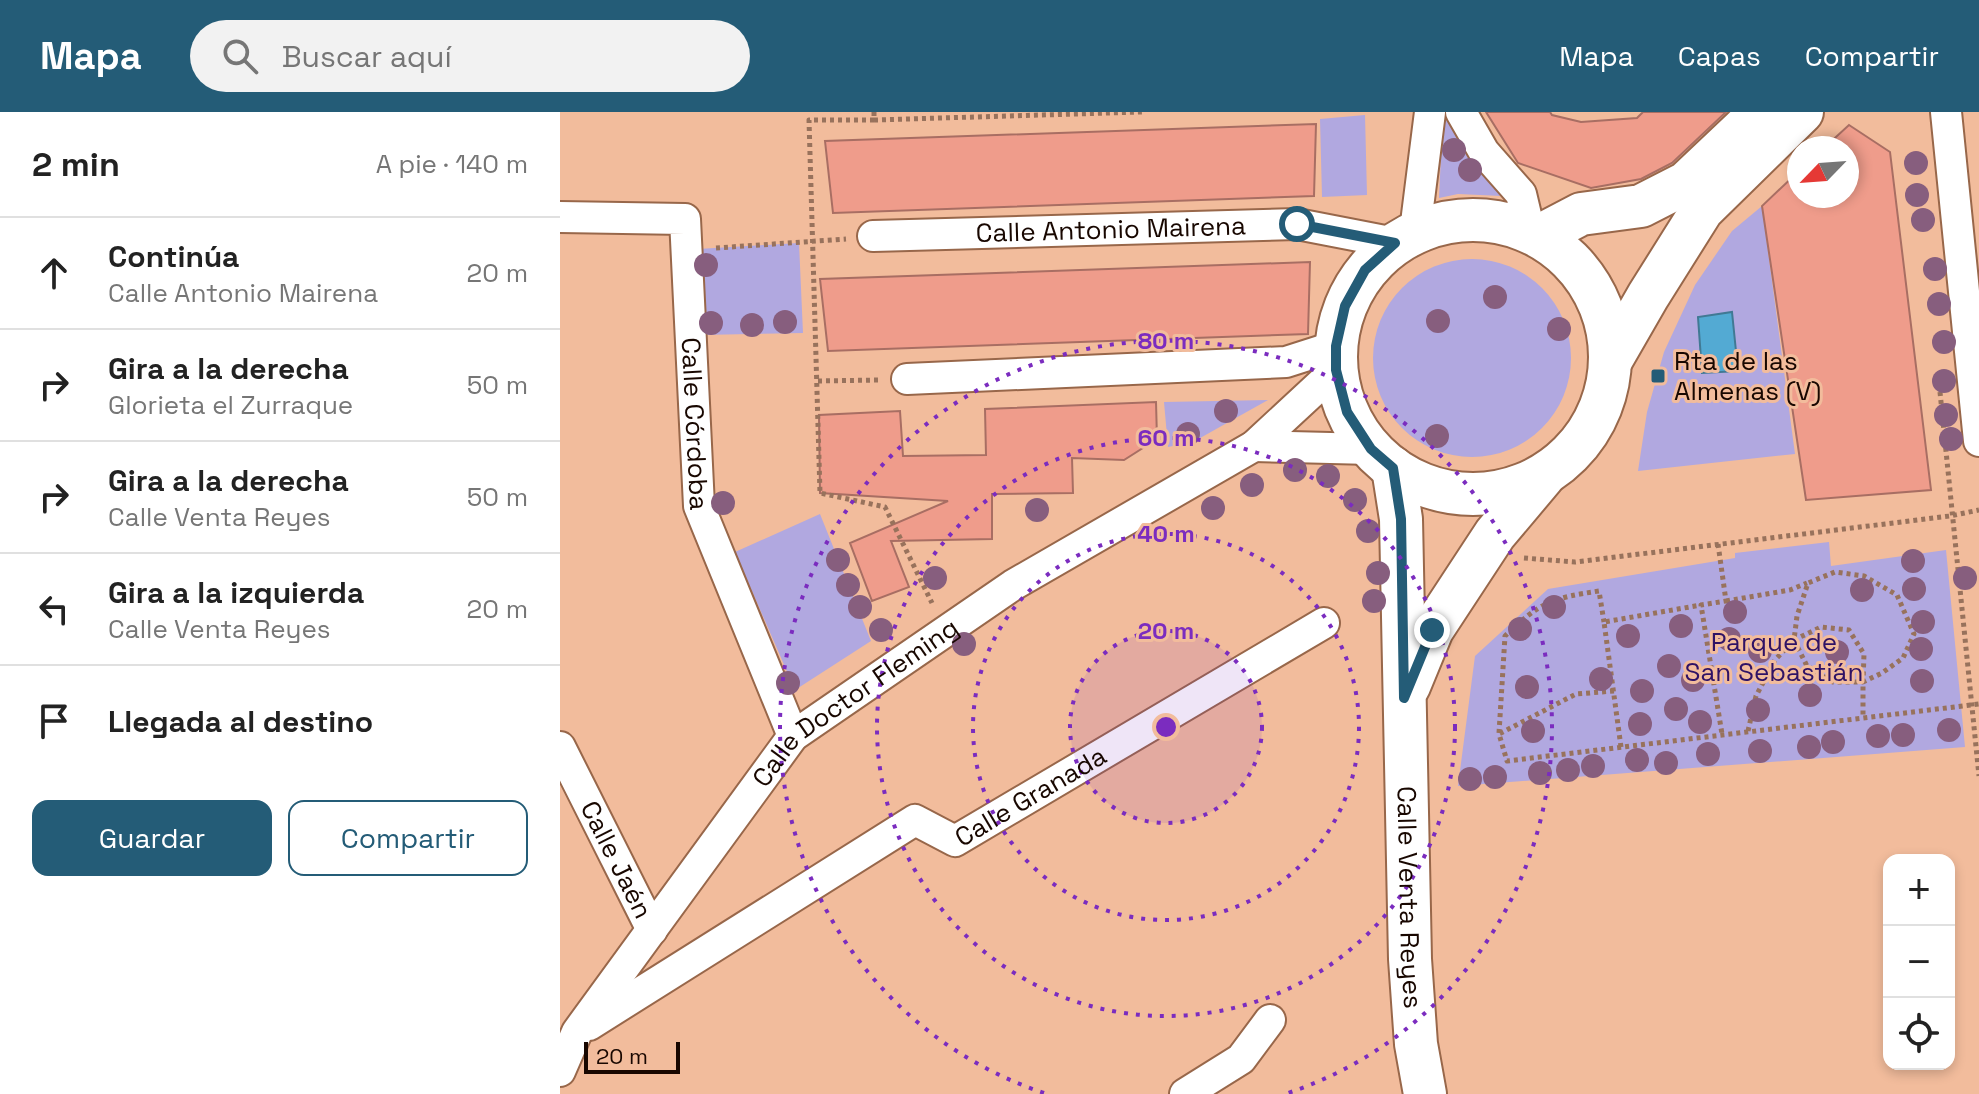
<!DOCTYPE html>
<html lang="es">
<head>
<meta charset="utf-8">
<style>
  body { margin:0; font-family:"Space Grotesk",sans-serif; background:#f2f2f2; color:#222 }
  .controls { position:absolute; right:24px; bottom:24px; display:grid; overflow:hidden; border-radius:16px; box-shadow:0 4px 12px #0003 }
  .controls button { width:72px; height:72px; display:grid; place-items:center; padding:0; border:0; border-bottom:2px solid #e0e0e0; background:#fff; color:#222; font:40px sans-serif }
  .compass { position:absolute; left:1227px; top:24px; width:72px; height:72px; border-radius:50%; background:#fff; box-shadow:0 4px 12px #0003; rotate:245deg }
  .scale { position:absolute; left:24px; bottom:20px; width:96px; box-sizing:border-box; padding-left:8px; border:4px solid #180700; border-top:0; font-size:22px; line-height:28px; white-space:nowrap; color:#180700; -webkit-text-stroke:6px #f2bc9c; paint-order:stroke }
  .stop { position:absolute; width:24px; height:24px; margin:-18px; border:6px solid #245c77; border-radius:50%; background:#fff }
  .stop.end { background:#245c77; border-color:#fff; box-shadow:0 2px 8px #0008 }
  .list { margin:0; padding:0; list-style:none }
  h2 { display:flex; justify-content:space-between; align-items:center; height:104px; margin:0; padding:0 32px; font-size:34px }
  h2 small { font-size:26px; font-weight:400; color:#767676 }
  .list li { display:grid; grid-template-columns:52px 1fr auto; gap:24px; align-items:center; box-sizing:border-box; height:112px; padding:0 32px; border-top:2px solid #e0e0e0 }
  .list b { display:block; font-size:30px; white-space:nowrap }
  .list p { margin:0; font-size:26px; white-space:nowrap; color:#767676 }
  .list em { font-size:26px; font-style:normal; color:#767676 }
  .actions { display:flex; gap:16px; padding:24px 32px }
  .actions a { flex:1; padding:18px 0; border:2px solid #245c77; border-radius:16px; text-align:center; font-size:28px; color:#245c77 }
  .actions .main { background:#245c77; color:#fff }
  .icon { flex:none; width:44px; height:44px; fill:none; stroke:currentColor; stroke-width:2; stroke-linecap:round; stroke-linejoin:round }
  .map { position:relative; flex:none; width:1419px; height:982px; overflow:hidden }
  header { display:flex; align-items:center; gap:48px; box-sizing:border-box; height:112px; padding:0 40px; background:#245c77; color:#fff }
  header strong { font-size:38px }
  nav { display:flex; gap:44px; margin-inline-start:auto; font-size:28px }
  .search { width:560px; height:72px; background:#f2f2f2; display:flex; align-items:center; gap:20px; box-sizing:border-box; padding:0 28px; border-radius:44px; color:#767676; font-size:30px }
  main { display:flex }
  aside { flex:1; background:#fff }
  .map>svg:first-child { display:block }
  .green { fill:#b1a8e0 }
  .water { fill:#53aad3; stroke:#417994; stroke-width:2 }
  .building { fill:#ef9c8b; stroke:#a86e63; stroke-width:2 }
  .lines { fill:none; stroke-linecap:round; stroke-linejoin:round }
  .street-casing { stroke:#98674a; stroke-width:34 }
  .secondary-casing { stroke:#98674a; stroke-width:46 }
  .path { stroke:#98725c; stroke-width:5; stroke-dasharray:4 4; stroke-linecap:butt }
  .street { stroke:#fff; stroke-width:30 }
  .secondary { stroke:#fff; stroke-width:42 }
  .tree { fill:#875e7e }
  .route { stroke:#245c77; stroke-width:10 }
  .ring { fill:none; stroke:#7b2cbf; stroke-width:4; stroke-dasharray:4 8 }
  .poi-dot { fill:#245c77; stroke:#f2bc9c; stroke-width:3 }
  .labels { text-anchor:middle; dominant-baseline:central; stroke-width:6; stroke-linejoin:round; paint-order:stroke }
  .street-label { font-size:26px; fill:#180700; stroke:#f2bc9c }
  .poi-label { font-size:26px; fill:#180700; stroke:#f2bc9c; text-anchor:start }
  .park-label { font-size:26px; fill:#2f1265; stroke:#f2bc9c }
  .centre { fill:#7b2cbf; stroke:#f2bc9c; stroke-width:4 }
  .ring-label { font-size:24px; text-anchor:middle; font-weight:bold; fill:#7b2cbf; stroke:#f2bc9c; stroke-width:6; stroke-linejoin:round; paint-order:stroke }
</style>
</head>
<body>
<header>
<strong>Mapa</strong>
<div class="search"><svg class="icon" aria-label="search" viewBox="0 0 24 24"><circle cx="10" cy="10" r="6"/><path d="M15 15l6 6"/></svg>Buscar aquí</div>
<nav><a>Mapa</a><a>Capas</a><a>Compartir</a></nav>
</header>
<main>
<aside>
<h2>2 min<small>A pie · 140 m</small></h2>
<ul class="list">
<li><svg class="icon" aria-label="ahead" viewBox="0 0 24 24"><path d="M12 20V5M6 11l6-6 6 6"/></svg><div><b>Continúa</b><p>Calle Antonio Mairena</p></div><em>20 m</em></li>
<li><svg class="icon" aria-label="right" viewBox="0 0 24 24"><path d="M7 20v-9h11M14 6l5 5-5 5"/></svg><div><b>Gira a la derecha</b><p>Glorieta el Zurraque</p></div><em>50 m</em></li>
<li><svg class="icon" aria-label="right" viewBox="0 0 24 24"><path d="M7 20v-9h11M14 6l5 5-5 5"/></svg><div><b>Gira a la derecha</b><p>Calle Venta Reyes</p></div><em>50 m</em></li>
<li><svg class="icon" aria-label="left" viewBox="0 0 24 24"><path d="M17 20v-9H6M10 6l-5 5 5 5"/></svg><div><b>Gira a la izquierda</b><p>Calle Venta Reyes</p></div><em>20 m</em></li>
<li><svg class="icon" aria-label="arrive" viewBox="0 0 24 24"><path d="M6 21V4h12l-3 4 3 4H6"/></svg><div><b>Llegada al destino</b></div></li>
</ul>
<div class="actions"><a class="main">Guardar</a><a>Compartir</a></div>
</aside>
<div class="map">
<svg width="1419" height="982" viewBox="0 0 1419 982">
  <rect width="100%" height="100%" fill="#f2bc9c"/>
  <path class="green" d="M 883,0 L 902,36 L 942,84 L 898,82 L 879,86 Z
    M 805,3 L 807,83 L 762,85 L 760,7 Z
    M 1202,94 L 1235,342 L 1078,359 L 1087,300 L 1104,240 L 1135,173 L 1172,119 Z
    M 239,131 L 243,221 L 141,223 L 138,137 Z
    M813 246a99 99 0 1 1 198 0a99 99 0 1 1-198 0Z
    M 708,288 L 633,330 L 608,335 L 604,290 Z
    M 260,402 L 311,529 L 235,578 L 175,440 Z
    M 1269,430 L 1271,454 L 1386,438 L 1405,635 L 898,674 L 915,544 L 988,477 L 1175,446 L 1175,441 Z"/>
  <path class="water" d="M 1172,200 L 1178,259 L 1142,261 L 1138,205 Z"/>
  <path class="building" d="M 926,0 L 990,0 L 992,3 L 1021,10 L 1077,6 L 1083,0 L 1166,0 L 1112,51 L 1081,67 L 1031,76 L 958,51 Z
    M 756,12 L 754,84 L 273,101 L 265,29 Z
    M 1289,13 L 1330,40 L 1371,378 L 1246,388 L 1202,94 L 1239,59 L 1239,84 L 1287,84 L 1287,36 L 1264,36 Z
    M 750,150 L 748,222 L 268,239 L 260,167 Z
    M 596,290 L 597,327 L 564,348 L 512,346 L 513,381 L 432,382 L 432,427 L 331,429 L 349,475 L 312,489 L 290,431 L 388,389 L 260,381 L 259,303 L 340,299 L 343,344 L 426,343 L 425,297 Z"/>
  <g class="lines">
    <defs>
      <g id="street">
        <path d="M 901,0 L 924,40 L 961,82 L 970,120"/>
        <path d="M 1386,0 L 1419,329"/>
        <path id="s1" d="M 0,105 L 125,107 L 139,394 L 233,624"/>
        <path d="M 855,119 L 870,0"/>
        <path id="s2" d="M 313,124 L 737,112 L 835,131"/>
        <path d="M 347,267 L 726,250 L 776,234"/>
        <path d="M 694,334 L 811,337"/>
        <path id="s3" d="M 0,635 L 92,818"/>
        <path id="s4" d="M 29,913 L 355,708 L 395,729 L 764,511"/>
        <path id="s5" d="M 0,959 L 17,920 L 233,624 L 453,473 L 694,334 L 776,258"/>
        <path d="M 625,982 L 681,947 L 710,908"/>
      </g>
      <g id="secondary">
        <circle cx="913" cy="245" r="137"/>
        <path d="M 979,124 L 1021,102 L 1081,94 L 1126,71 L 1201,0"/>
        <path d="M 1050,250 L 1088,184 L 1142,98 L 1242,0"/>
        <path id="s6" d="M 833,356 L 841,407 L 850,847 L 856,932 L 865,982"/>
        <path d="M 849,574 L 872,518 L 935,422 L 983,365"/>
      </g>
    </defs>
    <use href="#street" class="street-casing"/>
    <use href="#secondary" class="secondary-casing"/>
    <path class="path" d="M 314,0 L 314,8 L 249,8 L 260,381 L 325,395 L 372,491
      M 314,8 L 582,0
      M 156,136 L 286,127
      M 258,269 L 318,268
      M 1380,280 L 1419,664
      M 1158,432 L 1166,489 L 1141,493 L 1162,622
      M 964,446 L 1015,450 L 1390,404 L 1419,398
      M 1166,489 L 1230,478 L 1247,471
      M 1054,579 L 1016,582 L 939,622 L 947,649 L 1419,592
      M 1188,619 L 1196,584 L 1215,548 L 1234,528 L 1261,515 L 1289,518 L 1304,542 L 1303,570 L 1273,570 L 1247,554 L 1234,528 L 1237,504 L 1248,471 L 1275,460 L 1304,464 L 1337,483 L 1354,522 L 1343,546 L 1322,561 L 1303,570 L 1303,605
      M 939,621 L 945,524 C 980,490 992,486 1039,479 L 1044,510
      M 1061,635 L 1044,510 L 1141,493"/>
    <use href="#street" class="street"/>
    <use href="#secondary" class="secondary"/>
  </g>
  <g class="tree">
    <circle cx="894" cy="38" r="12"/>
    <circle cx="1356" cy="51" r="12"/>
    <circle cx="910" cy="58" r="12"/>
    <circle cx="1357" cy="83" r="12"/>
    <circle cx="1363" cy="108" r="12"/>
    <circle cx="146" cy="153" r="12"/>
    <circle cx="1375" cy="157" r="12"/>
    <circle cx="935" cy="185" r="12"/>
    <circle cx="1379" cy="192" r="12"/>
    <circle cx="878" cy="209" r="12"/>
    <circle cx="225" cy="210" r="12"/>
    <circle cx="151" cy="211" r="12"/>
    <circle cx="192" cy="213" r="12"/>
    <circle cx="999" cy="217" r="12"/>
    <circle cx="1384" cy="230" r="12"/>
    <circle cx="1384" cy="269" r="12"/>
    <circle cx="666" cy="299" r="12"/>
    <circle cx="1386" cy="303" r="12"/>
    <circle cx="628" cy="322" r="12"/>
    <circle cx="877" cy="324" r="12"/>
    <circle cx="1391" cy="327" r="12"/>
    <circle cx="735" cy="358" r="12"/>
    <circle cx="768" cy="364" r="12"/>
    <circle cx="692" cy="373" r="12"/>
    <circle cx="795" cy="388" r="12"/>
    <circle cx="163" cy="391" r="12"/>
    <circle cx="653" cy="396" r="12"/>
    <circle cx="477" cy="398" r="12"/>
    <circle cx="808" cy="419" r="12"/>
    <circle cx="278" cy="448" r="12"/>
    <circle cx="1353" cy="449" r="12"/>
    <circle cx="818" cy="461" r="12"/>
    <circle cx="375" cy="466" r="12"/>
    <circle cx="1405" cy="466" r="12"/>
    <circle cx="288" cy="473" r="12"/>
    <circle cx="1354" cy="477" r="12"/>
    <circle cx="1302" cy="478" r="12"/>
    <circle cx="814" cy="489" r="12"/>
    <circle cx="300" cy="495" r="12"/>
    <circle cx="994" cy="495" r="12"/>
    <circle cx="1175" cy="500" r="12"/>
    <circle cx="1363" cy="510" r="12"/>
    <circle cx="1121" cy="514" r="12"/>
    <circle cx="960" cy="517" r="12"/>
    <circle cx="321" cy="518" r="12"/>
    <circle cx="1068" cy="524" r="12"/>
    <circle cx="1169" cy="527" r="12"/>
    <circle cx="404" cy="532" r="12"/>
    <circle cx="1361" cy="537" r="12"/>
    <circle cx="1200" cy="539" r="12"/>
    <circle cx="1277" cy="540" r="12"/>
    <circle cx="1109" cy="554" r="12"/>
    <circle cx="1041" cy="567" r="12"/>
    <circle cx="1133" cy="568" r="12"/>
    <circle cx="1362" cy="569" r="12"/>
    <circle cx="228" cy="571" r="12"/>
    <circle cx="967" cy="575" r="12"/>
    <circle cx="1082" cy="579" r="12"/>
    <circle cx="1250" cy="583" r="12"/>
    <circle cx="1116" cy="597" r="12"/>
    <circle cx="1198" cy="598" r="12"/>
    <circle cx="1140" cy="610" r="12"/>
    <circle cx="1080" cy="612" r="12"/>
    <circle cx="1389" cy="618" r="12"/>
    <circle cx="973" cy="619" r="12"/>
    <circle cx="1343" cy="623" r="12"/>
    <circle cx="1318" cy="624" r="12"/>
    <circle cx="1273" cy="630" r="12"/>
    <circle cx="1249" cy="635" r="12"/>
    <circle cx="1200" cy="639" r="12"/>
    <circle cx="1148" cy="642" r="12"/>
    <circle cx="1077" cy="648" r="12"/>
    <circle cx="1106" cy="651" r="12"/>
    <circle cx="1033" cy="654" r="12"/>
    <circle cx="1008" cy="658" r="12"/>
    <circle cx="980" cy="661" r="12"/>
    <circle cx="935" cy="665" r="12"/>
    <circle cx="910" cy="667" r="12"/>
  </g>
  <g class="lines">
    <path class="route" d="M 737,112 L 835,131 L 805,158 L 785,194 L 776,234 L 776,258 L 787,300 L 811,337 L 833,356 L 841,407 L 844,586 L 872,518"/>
  </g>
  <circle cx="606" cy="615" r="96" fill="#7b2cbf" fill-opacity=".12"/>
  <g class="ring">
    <circle cx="606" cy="615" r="96"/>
    <circle cx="606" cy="615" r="193"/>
    <circle cx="606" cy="615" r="289"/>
    <path d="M484 981A386 386 0 1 1 728 981"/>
  </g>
  <rect class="poi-dot" x="1090" y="256" width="16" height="16" rx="4"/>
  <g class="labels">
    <g class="street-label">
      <text stroke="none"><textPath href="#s2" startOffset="238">Calle Antonio Mairena</textPath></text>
      <text stroke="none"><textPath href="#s1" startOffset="330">Calle Córdoba</textPath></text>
      <text stroke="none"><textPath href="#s5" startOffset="478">Calle Doctor Fleming</textPath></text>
      <text stroke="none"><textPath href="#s4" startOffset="518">Calle Granada</textPath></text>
      <text stroke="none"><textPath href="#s3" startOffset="126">Calle Jaén</textPath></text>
      <text stroke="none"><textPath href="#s6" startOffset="430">Calle Venta Reyes</textPath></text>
    </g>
    <g class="poi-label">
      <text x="1114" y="249">Rta de las<tspan x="1114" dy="30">Almenas (V)</tspan></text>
    </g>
    <g class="park-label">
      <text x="1214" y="530">Parque de<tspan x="1214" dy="30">San Sebastián</tspan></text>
    </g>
  </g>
  <circle cx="606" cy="615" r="12" class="centre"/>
  <g class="ring-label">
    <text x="606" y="237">80 m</text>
    <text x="606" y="334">60 m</text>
    <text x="606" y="430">40 m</text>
    <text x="606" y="527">20 m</text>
  </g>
</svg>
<div class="controls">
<button>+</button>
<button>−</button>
<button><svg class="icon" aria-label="locate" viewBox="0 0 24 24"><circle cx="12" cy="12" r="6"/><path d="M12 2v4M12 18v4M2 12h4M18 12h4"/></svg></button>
</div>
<svg class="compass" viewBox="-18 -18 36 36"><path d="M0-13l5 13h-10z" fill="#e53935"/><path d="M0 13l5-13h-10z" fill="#767676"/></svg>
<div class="scale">20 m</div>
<div class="stop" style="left:737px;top:112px"></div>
<div class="stop end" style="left:872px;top:518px"></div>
</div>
</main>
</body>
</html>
